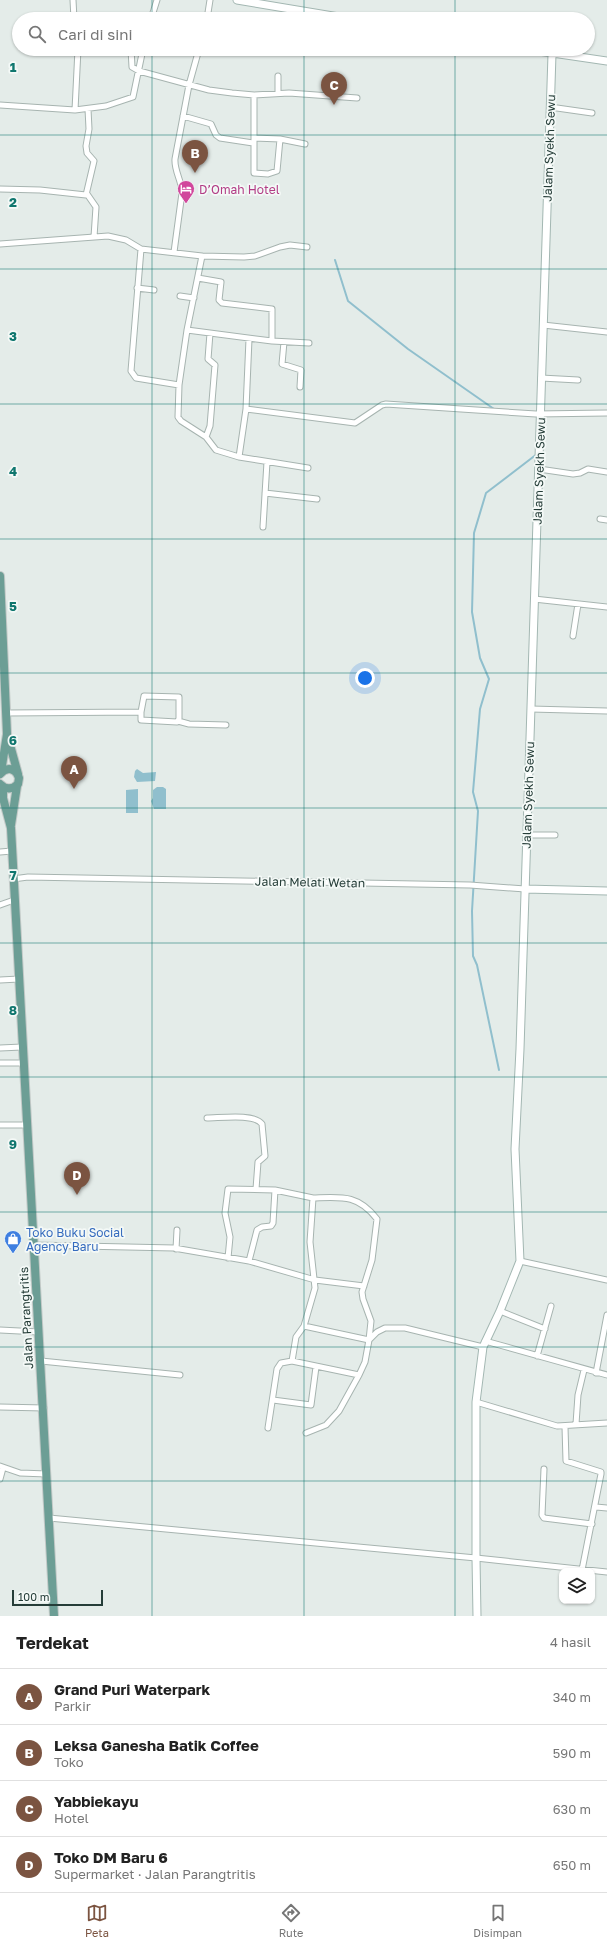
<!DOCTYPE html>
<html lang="id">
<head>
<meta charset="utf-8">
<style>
  body { margin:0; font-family:"Golos Text",sans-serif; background:#f6f6f6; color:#222 }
  .controls { position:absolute; right:12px; bottom:12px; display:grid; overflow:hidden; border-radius:8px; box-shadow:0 1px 3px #0004 }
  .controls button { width:36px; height:36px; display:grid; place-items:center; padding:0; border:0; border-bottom:1px solid #e0e0e0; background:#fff; color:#222; font:20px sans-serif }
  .scale { position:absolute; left:12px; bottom:10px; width:91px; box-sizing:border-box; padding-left:4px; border:2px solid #253d38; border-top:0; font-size:11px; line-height:14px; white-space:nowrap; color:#253d38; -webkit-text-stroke:3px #f4f9f7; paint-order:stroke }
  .you { position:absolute; left:365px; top:678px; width:14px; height:14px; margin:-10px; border:3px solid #fff; border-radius:50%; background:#1a73e8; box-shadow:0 0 0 6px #1a73e833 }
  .badge { display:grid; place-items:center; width:26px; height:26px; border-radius:50%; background:#7b5441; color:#fff; font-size:13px; font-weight:700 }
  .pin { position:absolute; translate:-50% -33px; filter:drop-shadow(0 1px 2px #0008) }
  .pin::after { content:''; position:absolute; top:21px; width:14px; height:12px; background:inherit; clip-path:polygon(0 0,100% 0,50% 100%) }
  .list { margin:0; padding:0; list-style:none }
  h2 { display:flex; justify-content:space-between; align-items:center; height:52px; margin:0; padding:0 16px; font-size:17px }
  h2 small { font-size:13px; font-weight:400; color:#767676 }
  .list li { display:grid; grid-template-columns:26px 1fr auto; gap:12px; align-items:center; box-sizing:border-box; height:56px; padding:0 16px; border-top:1px solid #e0e0e0 }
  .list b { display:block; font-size:15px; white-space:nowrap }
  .list p { margin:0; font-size:13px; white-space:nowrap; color:#767676 }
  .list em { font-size:13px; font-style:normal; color:#767676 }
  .icon { flex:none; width:22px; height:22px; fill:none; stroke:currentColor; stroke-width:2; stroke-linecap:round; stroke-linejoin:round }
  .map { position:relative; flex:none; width:607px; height:1616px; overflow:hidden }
  .search { position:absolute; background:#fff; box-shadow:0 1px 3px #0004; left:12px; right:12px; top:12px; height:44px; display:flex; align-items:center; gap:10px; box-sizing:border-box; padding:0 14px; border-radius:22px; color:#767676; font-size:15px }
  .sheet { height:276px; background:#fff }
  nav { display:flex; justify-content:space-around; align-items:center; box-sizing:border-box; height:56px; border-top:1px solid #e0e0e0; background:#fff; font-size:11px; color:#767676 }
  nav a { display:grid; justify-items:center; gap:2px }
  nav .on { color:#7b5441 }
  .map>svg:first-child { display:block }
  .water { fill:#90bfcd }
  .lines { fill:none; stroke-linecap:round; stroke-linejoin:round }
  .stream { stroke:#90bfcd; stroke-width:2 }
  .street-casing { stroke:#a7b4b0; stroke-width:7 }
  .secondary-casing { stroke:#a3b7b2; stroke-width:9 }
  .primary-casing { stroke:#c2c9c7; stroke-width:10 }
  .street { stroke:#fff; stroke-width:5 }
  .secondary { stroke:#fff; stroke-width:7 }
  .primary { stroke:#6c9e95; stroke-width:8 }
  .grid { fill:none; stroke:#0f766e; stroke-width:1; stroke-opacity:0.55 }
  .labels { text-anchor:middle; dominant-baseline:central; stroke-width:3.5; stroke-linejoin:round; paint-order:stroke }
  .street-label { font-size:12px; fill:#253d38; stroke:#f4f9f7 }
  .hotel-label { font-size:12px; fill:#b23c85; stroke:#f4f9f7; text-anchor:start }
  .shop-label { font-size:12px; fill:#366cbe; stroke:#f4f9f7; text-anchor:start }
  .grid-label { font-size:13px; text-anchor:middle; font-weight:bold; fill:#0f766e; stroke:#f4f9f7; stroke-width:3.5; stroke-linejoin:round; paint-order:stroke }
</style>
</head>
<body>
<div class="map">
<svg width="607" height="1616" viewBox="0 0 607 1616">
  <rect width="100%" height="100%" fill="#e4ece9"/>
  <path class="water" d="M 137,769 L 143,773 L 156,772 L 155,781 L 137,782 L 134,777 L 135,771 Z
    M 157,787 L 163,787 L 166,789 L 166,809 L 154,809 L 151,801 L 153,798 L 153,790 Z
    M 138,789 L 138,813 L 126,813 L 126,790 Z"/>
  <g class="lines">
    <path class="stream" d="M 335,260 L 348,301 L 408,349 L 494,409
      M 499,1070 L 477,965 L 473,956 L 472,911 L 478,811 L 473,792 L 480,709 L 489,679 L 480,658 L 472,612 L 474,533 L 486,493 L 537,454"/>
    <defs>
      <path id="street" d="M 73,0 L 74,19
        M 151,19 L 157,0
        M 207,19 L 210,0
        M 131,49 L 132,67 L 139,71 L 209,90 L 232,93 L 254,95 L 289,93 L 357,98
        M 278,93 L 278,76
        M 254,95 L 254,173 L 268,174 L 277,171 L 280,139
        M 0,105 L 75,110 L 106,106 L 133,97 L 143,49
        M 550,107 L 592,113
        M 75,110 L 78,49
        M 183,116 L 211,124 L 216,135 L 220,138 L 253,143
        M 254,138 L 280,139 L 305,144
        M 0,189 L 40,190 L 86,195 L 94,161 L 87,153 L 86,146 L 89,129 L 88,109
        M 87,194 L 96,207 L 94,237
        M 0,244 L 108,236 L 126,240 L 141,249 L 202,256 L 244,257 L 255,256 L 280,247 L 290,245 L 307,247
        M 141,249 L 131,371 L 136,378 L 179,385
        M 174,252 L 182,193 C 182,181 174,171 175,159 L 189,85 L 199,49
        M 202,256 L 187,330 L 272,341 L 309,343
        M 198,278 L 221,282 L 219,300 L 222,303 L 272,309 L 272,341
        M 137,288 L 154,290
        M 180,296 L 194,298
        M 543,325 L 607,332
        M 187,330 L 179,385 L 178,417 L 181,421 L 206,437 L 216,450 L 239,457 L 246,409 L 249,339
        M 284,342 L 282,364 L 301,370 L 300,387
        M 541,378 L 578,380
        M 246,409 L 355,423 L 382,405 L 386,404 L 536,414 L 607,413
        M 206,437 L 210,426 L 215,365 L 208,359 L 210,333
        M 239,457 L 308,468
        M 539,469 L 573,474 L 580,473 L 588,469 L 607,472
        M 265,493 L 317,499
        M 600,519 L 607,520
        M 263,527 L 267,462
        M 534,599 L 607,607
        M 573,636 L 578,604
        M 531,709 L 607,711
        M 6,713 L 141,712 L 141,720 L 177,722 L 179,719 L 179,697 L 144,696 L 141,712
        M 178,721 L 189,724 L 226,725
        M 527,835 L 555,835
        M 0,852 L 12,851
        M 13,879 L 28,877 L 470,885 L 525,889
        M 0,905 L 14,900
        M 0,980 L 19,979
        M 0,1048 L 22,1047
        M 0,1063 L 23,1063
        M 207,1118 C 220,1118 254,1113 262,1124 L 265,1156 L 258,1162 L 256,1189
        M 0,1125 L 26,1125
        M 34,1245 L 174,1248 L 249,1261 L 315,1280 L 364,1286
        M 176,1249 L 177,1230
        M 228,1258 L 230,1237 L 225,1213 L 228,1189 L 275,1190 L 313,1198
        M 249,1261 L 257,1230 L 262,1227 L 271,1226 L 273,1223 L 275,1190
        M 520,1261 L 607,1280
        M 500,1311 L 545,1329
        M 0,1330 L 39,1332
        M 485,1341 L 607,1375
        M 537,1356 L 551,1306
        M 41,1361 L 180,1375
        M 292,1361 L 296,1337 L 304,1326 L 315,1288 L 310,1242 L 313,1198 C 341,1197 358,1194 377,1219 L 372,1260 L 362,1292 L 363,1299 L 371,1321 L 369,1340 L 304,1326
        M 596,1373 L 607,1315
        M 273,1400 L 311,1405 L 316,1367
        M 476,1402 L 557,1426 L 607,1423
        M 0,1407 L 44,1408
        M 576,1424 L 578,1395 L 584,1370
        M 565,1427 L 566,1461 L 601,1472 L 601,1474 L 582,1570
        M 268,1428 L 277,1369 L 281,1363 L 292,1361 L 359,1375
        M 306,1433 L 326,1425 L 339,1411 L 359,1375 L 365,1362 L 369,1340 L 377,1332 L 385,1328 L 405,1328 L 483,1347
        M 0,1466 L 20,1473 L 47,1474
        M 544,1469 L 542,1515 L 544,1518 L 592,1524
        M 0,1479 L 3,1468
        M 596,1507 L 607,1508
        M 49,1518 L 476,1558 L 607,1572"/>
      <path id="secondary" d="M 237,0 L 351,19
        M 525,49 L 607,61
        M 525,889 L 607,891
        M 477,1616 L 476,1558 L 476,1402 L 483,1347 L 500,1311 L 520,1261 L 515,1149 L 520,1049 L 552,54"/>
      <path id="primary" d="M 0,576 L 7,734 L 1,772
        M 7,734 L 18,774
        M 0,774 C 7,766 16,768 19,778 L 18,784 C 12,790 6,790 0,784
        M 3,787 L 3,798 L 11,828 L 54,1616
        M 11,825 L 17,786"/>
    </defs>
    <use href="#street" class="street-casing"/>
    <use href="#secondary" class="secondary-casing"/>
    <use href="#primary" class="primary-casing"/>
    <use href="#street" class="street"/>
    <use href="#secondary" class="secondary"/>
    <use href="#primary" class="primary"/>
  </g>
  <path class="grid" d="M 152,0 L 152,19M 304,0 L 304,19M 455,0 L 455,19M 152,49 L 152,1616M 304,49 L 304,1616M 455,49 L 455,1616M 0,135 L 607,135M 0,269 L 607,269M 0,404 L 607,404M 0,539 L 607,539M 0,673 L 607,673M 0,808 L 607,808M 0,943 L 607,943M 0,1077 L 607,1077M 0,1212 L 607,1212M 0,1347 L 607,1347M 0,1481 L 607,1481"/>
  <defs>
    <symbol id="hotel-pin" viewBox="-11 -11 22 30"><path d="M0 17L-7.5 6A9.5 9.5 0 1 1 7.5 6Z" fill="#d1479c" stroke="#f4f9f7"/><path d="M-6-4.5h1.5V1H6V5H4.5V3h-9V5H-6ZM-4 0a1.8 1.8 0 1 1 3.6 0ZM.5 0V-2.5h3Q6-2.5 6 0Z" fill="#fff"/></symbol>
    <symbol id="shop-pin" viewBox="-11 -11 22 30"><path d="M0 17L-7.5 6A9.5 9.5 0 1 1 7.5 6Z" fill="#3f7fe0" stroke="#f4f9f7"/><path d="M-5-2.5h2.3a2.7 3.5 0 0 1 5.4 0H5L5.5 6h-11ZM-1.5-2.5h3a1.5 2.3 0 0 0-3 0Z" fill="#fff"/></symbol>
  </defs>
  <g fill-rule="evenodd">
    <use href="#hotel-pin" x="176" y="179" width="20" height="27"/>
    <use href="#shop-pin" x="3" y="1229" width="20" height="27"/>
  </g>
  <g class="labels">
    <g class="street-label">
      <text transform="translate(549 148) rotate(-88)">Jalam Syekh Sewu</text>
      <text transform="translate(539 471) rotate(-88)">Jalam Syekh Sewu</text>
      <text transform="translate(528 795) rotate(-88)">Jalam Syekh Sewu</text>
      <text transform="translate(310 882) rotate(1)">Jalan Melati Wetan</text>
      <text transform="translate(26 1318) rotate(-93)">Jalan Parangtritis</text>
    </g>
    <g class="hotel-label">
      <text x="199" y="189">D’Omah Hotel</text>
    </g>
    <g class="shop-label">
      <text x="26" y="1232">Toko Buku Social<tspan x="26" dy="14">Agency Baru</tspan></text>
    </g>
  </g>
  <g class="grid-label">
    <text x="13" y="72">1</text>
    <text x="13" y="207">2</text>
    <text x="13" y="341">3</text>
    <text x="13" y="476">4</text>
    <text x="13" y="611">5</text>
    <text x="13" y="745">6</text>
    <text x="13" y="880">7</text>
    <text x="13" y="1015">8</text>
    <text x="13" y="1149">9</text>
  </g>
</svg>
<div class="controls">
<button><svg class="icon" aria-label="layers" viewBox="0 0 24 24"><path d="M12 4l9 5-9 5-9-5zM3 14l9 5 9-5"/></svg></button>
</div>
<div class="scale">100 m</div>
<div class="you"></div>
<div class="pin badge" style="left:74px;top:789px">A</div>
<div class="pin badge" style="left:195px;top:173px">B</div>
<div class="pin badge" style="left:334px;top:105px">C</div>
<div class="pin badge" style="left:77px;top:1195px">D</div>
<div class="search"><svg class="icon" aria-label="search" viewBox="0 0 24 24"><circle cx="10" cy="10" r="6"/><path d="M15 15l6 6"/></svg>Cari di sini</div>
</div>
<section class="sheet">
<h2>Terdekat<small>4 hasil</small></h2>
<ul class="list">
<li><span class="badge">A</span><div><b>Grand Puri Waterpark</b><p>Parkir</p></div><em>340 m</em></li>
<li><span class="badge">B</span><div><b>Leksa Ganesha Batik Coffee</b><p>Toko</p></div><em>590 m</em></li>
<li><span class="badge">C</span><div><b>Yabbiekayu</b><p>Hotel</p></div><em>630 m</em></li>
<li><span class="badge">D</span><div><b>Toko DM Baru 6</b><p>Supermarket · Jalan Parangtritis</p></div><em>650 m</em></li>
</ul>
</section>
<nav>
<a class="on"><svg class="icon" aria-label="map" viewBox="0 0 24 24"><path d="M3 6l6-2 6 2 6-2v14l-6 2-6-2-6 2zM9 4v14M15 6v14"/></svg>Peta</a>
<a><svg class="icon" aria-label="directions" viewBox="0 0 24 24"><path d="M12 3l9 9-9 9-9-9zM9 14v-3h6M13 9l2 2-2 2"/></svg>Rute</a>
<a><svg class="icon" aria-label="saved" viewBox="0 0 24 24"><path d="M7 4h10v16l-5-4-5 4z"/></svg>Disimpan</a>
</nav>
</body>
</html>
